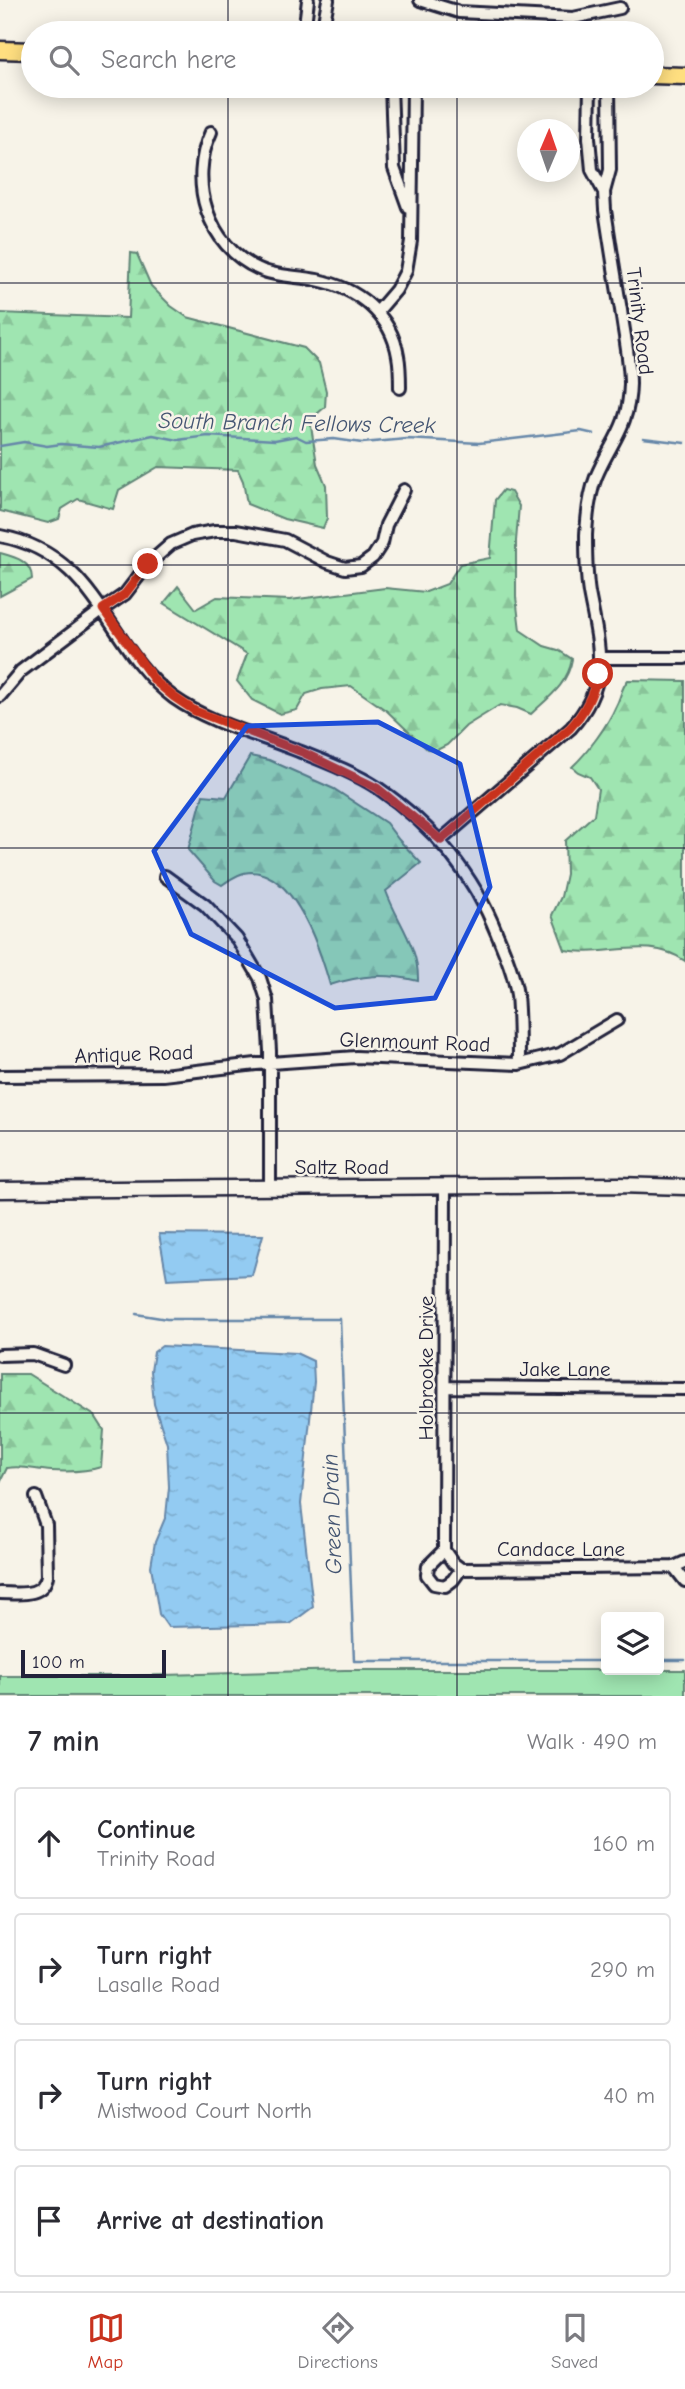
<!DOCTYPE html>
<html lang="en">
<head>
<meta charset="utf-8">
<style>
  body { margin:0; font-family:"Comic Neue",sans-serif; background:#f7f7f7; color:#2b2b33 }
  .controls { position:absolute; right:21px; bottom:21px; display:grid; overflow:hidden; border-radius:7px; box-shadow:0 4px 18px #0003 }
  .controls button { width:63px; height:63px; display:grid; place-items:center; padding:0; border:0; border-bottom:2px solid #e1e1e2; background:#fff; color:#2b2b33; font:35px sans-serif }
  .compass { position:absolute; left:517px; top:119px; width:63px; height:63px; border-radius:50%; background:#fff; box-shadow:0 4px 18px #0003; rotate:2deg }
  .scale { position:absolute; left:21px; bottom:18px; width:145px; box-sizing:border-box; padding-left:7px; border:4px solid #22223b; border-top:0; font-size:19px; line-height:24px; white-space:nowrap; color:#22223b; -webkit-text-stroke:5px #f7f3e8; paint-order:stroke }
  .stop { position:absolute; width:21px; height:21px; margin:-16px; border:5px solid #c8321e; border-radius:50%; background:#fff }
  .stop.end { background:#c8321e; border-color:#fff; box-shadow:0 2px 7px #0008 }
  .list { margin:0; padding:0; list-style:none }
  h2 { display:flex; justify-content:space-between; align-items:center; height:91px; margin:0; padding:0 28px; font-size:30px }
  h2 small { font-size:23px; font-weight:400; color:#7c7c81 }
  .list li { display:grid; grid-template-columns:46px 1fr auto; gap:21px; align-items:center; box-sizing:border-box; height:112px; margin:0 14px 14px; padding:0 14px; border:2px solid #e1e1e2; border-radius:7px }
  .list b { display:block; font-size:26px; white-space:nowrap }
  .list p { margin:0; font-size:23px; white-space:nowrap; color:#7c7c81 }
  .list em { font-size:23px; font-style:normal; color:#7c7c81 }
  .icon { flex:none; width:38px; height:38px; fill:none; stroke:currentColor; stroke-width:2; stroke-linecap:round; stroke-linejoin:round }
  .map { position:relative; flex:none; width:685px; height:1696px; overflow:hidden }
  .search { position:absolute; background:#fff; box-shadow:0 4px 18px #0003; left:21px; right:21px; top:21px; height:77px; display:flex; align-items:center; gap:18px; box-sizing:border-box; padding:0 24px; border-radius:38px; color:#7c7c81; font-size:26px }
  .sheet { height:595px; background:#fff }
  nav { display:flex; justify-content:space-around; align-items:center; box-sizing:border-box; height:98px; border-top:2px solid #e1e1e2; background:#fff; font-size:19px; color:#7c7c81 }
  nav a { display:grid; justify-items:center; gap:4px }
  nav .on { color:#c8321e }
  .map>svg:first-child { display:block }
  .grass { fill:#9fe5b1; stroke:#608476; stroke-width:2 }
  .forest { fill:url(#forest-firs); stroke:#608476; stroke-width:2 }
  .water { fill:url(#water-ripples); stroke:#6687a9; stroke-width:2 }
  .lines { fill:none; stroke-linecap:round; stroke-linejoin:round }
  .stream { stroke:#6687a9; stroke-width:2.5 }
  .street-casing { stroke:#22223b; stroke-width:16 }
  .secondary-casing { stroke:#22223b; stroke-width:19 }
  .primary-casing { stroke:#22223b; stroke-width:21 }
  .street { stroke:#f7f3e8; stroke-width:10 }
  .secondary { stroke:#f7f3e8; stroke-width:14 }
  .primary { stroke:#ffdf80; stroke-width:16 }
  .route { stroke:#c8321e; stroke-width:9 }
  .marked { fill:#1d4ed8; fill-opacity:0.2; stroke:#1d4ed8; stroke-width:5; stroke-linejoin:round }
  .grid { fill:none; stroke:#22223b; stroke-width:2; stroke-opacity:0.55 }
  .labels { text-anchor:middle; dominant-baseline:central; stroke-width:5; stroke-linejoin:round; paint-order:stroke }
  .street-label { font-size:21px; fill:#22223b; stroke:#f7f3e8 }
  .water-label { font-size:23px; font-style:italic; fill:#445572; stroke:#f7f3e8 }
</style>
</head>
<body>
<div class="map">
<svg width="685" height="1696" viewBox="0 0 685 1696">
  <defs>
    <pattern id="forest-firs" width="22" height="20" patternUnits="userSpaceOnUse" patternTransform="scale(1.75)"><rect width="22" height="20" fill="#9fe5b1"/><path d="M5 1l3.5 6h-7zM16 11l3.5 6h-7z" fill="#89c499"/></pattern>
    <pattern id="water-ripples" width="26" height="14" patternUnits="userSpaceOnUse" patternTransform="scale(1.75)"><rect width="26" height="14" fill="#93cbf2"/><path d="M2 4q2-2 4 0t4 0M15 11q2-2 4 0t4 0" fill="none" stroke="#7eaed0"/></pattern>
  </defs>
  <rect width="100%" height="100%" fill="#f7f3e8"/>
  <filter id="ink" filterUnits="userSpaceOnUse"><feTurbulence type="fractalNoise" baseFrequency=".0143" numOctaves="2"/><feDisplacementMap in="SourceGraphic" scale="14" xChannelSelector="R" yChannelSelector="G"/><feConvolveMatrix kernelMatrix="1 2 1 2 8 2 1 2 1" color-interpolation-filters="sRGB"/></filter>
  <g filter="url(#ink)">
    <path class="grass" d="M 345,1670 L 685,1670 L 685,1696 L 0,1696 L 0,1676 L 128,1676 Z"/>
    <path class="forest" d="M 131,253 L 137,254 L 151,286 L 171,306 L 187,317 L 304,348 L 319,363 L 326,391 L 325,407 L 310,420 L 317,464 L 326,485 L 327,518 L 323,528 L 284,519 L 247,504 L 243,481 L 238,470 L 158,467 L 119,490 L 113,509 L 78,499 L 62,509 L 59,519 L 48,523 L 0,511 L 0,313 L 128,318 Z
      M 503,490 L 511,492 L 519,506 L 516,541 L 516,597 L 520,630 L 544,646 L 558,650 L 572,659 C 568,684 549,697 531,714 L 517,708 L 500,705 L 466,726 L 447,745 L 437,750 L 427,749 L 387,711 L 351,686 L 322,689 L 306,694 L 297,710 L 280,714 L 252,700 L 237,681 L 247,654 L 164,603 L 178,586 L 196,609 L 217,597 L 290,600 L 385,588 L 426,592 L 447,584 L 460,564 L 490,558 L 495,500 Z
      M 0,553 C 15,557 32,561 32,579 L 0,596 Z
      M 628,680 L 685,681 L 685,961 C 648,935 605,958 565,950 L 552,915 L 561,897 L 566,874 L 565,841 L 594,815 L 598,789 L 590,777 L 578,772 L 572,767 C 588,752 608,725 616,706 C 621,697 621,688 628,680 Z
      M 250,756 L 269,760 L 334,789 L 386,823 L 399,840 L 421,863 L 386,891 C 397,922 419,946 418,981 C 385,973 362,975 330,985 C 320,950 296,873 251,872 C 240,872 230,879 222,885 L 215,881 L 188,850 L 203,795 L 226,797 Z
      M 0,1374 L 28,1374 L 95,1416 L 104,1430 L 101,1467 C 85,1472 68,1472 51,1471 C 35,1470 23,1465 7,1468 L 0,1482 Z"/>
    <path class="water" d="M 159,1234 L 263,1235 L 252,1275 L 167,1279 Z
      M 162,1346 L 296,1353 L 313,1361 L 314,1382 L 301,1504 L 313,1607 L 290,1624 L 168,1627 L 159,1614 L 151,1566 L 155,1542 L 166,1516 L 169,1487 L 167,1444 L 154,1404 L 151,1371 L 154,1352 Z"/>
    <g class="lines">
      <path class="stream" d="M 643,438 L 685,443
        M 0,446 L 24,442 L 47,446 L 61,444 L 99,447 L 153,435 L 178,440 L 208,436 L 275,440 L 296,436 L 306,441 L 334,439 L 362,443 L 407,439 L 479,443 L 581,431 L 594,434
        M 136,1314 L 167,1319 L 340,1319 L 354,1661 L 606,1661
        M 659,1660 L 685,1660"/>
      <defs>
        <path id="street" d="M 420,0 L 459,12 L 573,18 L 620,8
          M 304,33 L 308,0
          M 322,33 L 328,0
          M 391,86 L 394,168 L 408,207
          M 590,86 L 589,138 L 592,170 L 604,192 L 610,170 L 609,86
          M 211,132 C 188,181 207,246 259,269 C 276,277 299,276 317,280 C 357,288 391,314 398,356 C 400,366 400,377 400,388
          M 378,311 L 396,290 L 406,271 L 411,241 L 413,86
          M 0,536 C 99,554 106,648 174,698 C 211,724 260,735 301,752 C 326,762 355,773 378,788 C 432,825 473,873 497,934 C 505,953 514,974 517,995 C 519,1017 519,1041 519,1064
          M 600,658 L 685,658
          M 0,696 L 21,671 L 103,609 L 125,594 L 148,564 L 171,544 L 192,535 L 215,531 L 236,531 L 285,540 L 327,562 L 345,568 L 361,566 L 373,557 L 382,543 L 386,525 L 404,490
          M 441,840 L 571,728 C 612,682 599,647 589,593 C 586,574 586,554 586,535 C 587,515 589,495 596,477 C 611,441 629,428 630,384 C 630,359 624,334 621,310 C 615,276 610,243 605,210 L 604,192
          M 165,876 L 205,905 L 237,939 L 260,978 L 267,1000 L 270,1051 L 270,1188
          M 0,1076 L 163,1075 L 256,1064 L 356,1057 L 519,1064 L 560,1054 L 617,1020
          M 0,1355 L 33,1354 L 64,1365
          M 445,1387 L 685,1389
          M 444,1550 L 445,1187
          M 444,1550 L 453,1563 L 461,1569 L 674,1567 L 685,1562
          M 444,1550 L 428,1566 L 427,1575 L 434,1584 L 445,1586 L 453,1580 L 461,1569
          M 674,1567 L 685,1581
          M 0,1593 C 18,1593 43,1598 47,1576 L 46,1525 L 36,1497"/>
        <path id="secondary" d="M 0,1190 L 618,1185 L 685,1187"/>
        <path id="primary" d="M 0,50 L 33,51
          M 652,75 L 685,76"/>
      </defs>
      <use href="#street" class="street-casing"/>
      <use href="#secondary" class="secondary-casing"/>
      <use href="#primary" class="primary-casing"/>
      <use href="#street" class="street"/>
      <use href="#secondary" class="secondary"/>
      <use href="#primary" class="primary"/>
    </g>
  </g>
  <g class="lines" filter="url(#ink)">
    <path class="route" d="M 148,564 L 125,594 L 103,609 L 155,681 L 174,697 L 195,711 L 302,752 L 377,788 L 441,840 L 570,728 C 585,712 593,695 598,674"/>
  </g>
  <path class="marked" d="M 378,722 L 460,764 L 490,887 L 435,998 L 335,1008 L 191,934 L 154,851 L 247,726 Z"/>
  <path class="grid" d="M 228,0 L 228,33M 457,0 L 457,33M 228,86 L 228,1696M 457,86 L 457,1696M 0,283 L 685,283M 0,565 L 685,565M 0,848 L 685,848M 0,1131 L 685,1131M 0,1413 L 685,1413"/>
  <g class="labels">
    <g class="street-label">
      <text transform="translate(640 321) rotate(83)">Trinity Road</text>
      <text transform="translate(415 1042) rotate(2)">Glenmount Road</text>
      <text transform="translate(134 1054) rotate(-2)">Antique Road</text>
      <text x="342" y="1167">Saltz Road</text>
      <text transform="translate(426 1368) rotate(-90)">Holbrooke Drive</text>
      <text x="565" y="1369">Jake Lane</text>
      <text x="561" y="1549">Candace Lane</text>
    </g>
    <g class="water-label">
      <text transform="translate(297 423) rotate(1)">South Branch Fellows Creek</text>
      <text transform="translate(332 1514) rotate(-92)">Green Drain</text>
    </g>
  </g>
</svg>
<div class="controls">
<button><svg class="icon" aria-label="layers" viewBox="0 0 24 24"><path d="M12 4l9 5-9 5-9-5zM3 14l9 5 9-5"/></svg></button>
</div>
<svg class="compass" viewBox="-18 -18 36 36"><path d="M0-13l5 13h-10z" fill="#e53935"/><path d="M0 13l5-13h-10z" fill="#7c7c81"/></svg>
<div class="scale">100 m</div>
<div class="stop" style="left:598px;top:674px"></div>
<div class="stop end" style="left:148px;top:564px"></div>
<div class="search"><svg class="icon" aria-label="search" viewBox="0 0 24 24"><circle cx="10" cy="10" r="6"/><path d="M15 15l6 6"/></svg>Search here</div>
</div>
<section class="sheet">
<h2>7 min<small>Walk · 490 m</small></h2>
<ul class="list">
<li><svg class="icon" aria-label="ahead" viewBox="0 0 24 24"><path d="M12 20V5M6 11l6-6 6 6"/></svg><div><b>Continue</b><p>Trinity Road</p></div><em>160 m</em></li>
<li><svg class="icon" aria-label="right" viewBox="0 0 24 24"><path d="M7 20v-9h11M14 6l5 5-5 5"/></svg><div><b>Turn right</b><p>Lasalle Road</p></div><em>290 m</em></li>
<li><svg class="icon" aria-label="right" viewBox="0 0 24 24"><path d="M7 20v-9h11M14 6l5 5-5 5"/></svg><div><b>Turn right</b><p>Mistwood Court North</p></div><em>40 m</em></li>
<li><svg class="icon" aria-label="arrive" viewBox="0 0 24 24"><path d="M6 21V4h12l-3 4 3 4H6"/></svg><div><b>Arrive at destination</b></div></li>
</ul>
</section>
<nav>
<a class="on"><svg class="icon" aria-label="map" viewBox="0 0 24 24"><path d="M3 6l6-2 6 2 6-2v14l-6 2-6-2-6 2zM9 4v14M15 6v14"/></svg>Map</a>
<a><svg class="icon" aria-label="directions" viewBox="0 0 24 24"><path d="M12 3l9 9-9 9-9-9zM9 14v-3h6M13 9l2 2-2 2"/></svg>Directions</a>
<a><svg class="icon" aria-label="saved" viewBox="0 0 24 24"><path d="M7 4h10v16l-5-4-5 4z"/></svg>Saved</a>
</nav>
</body>
</html>
